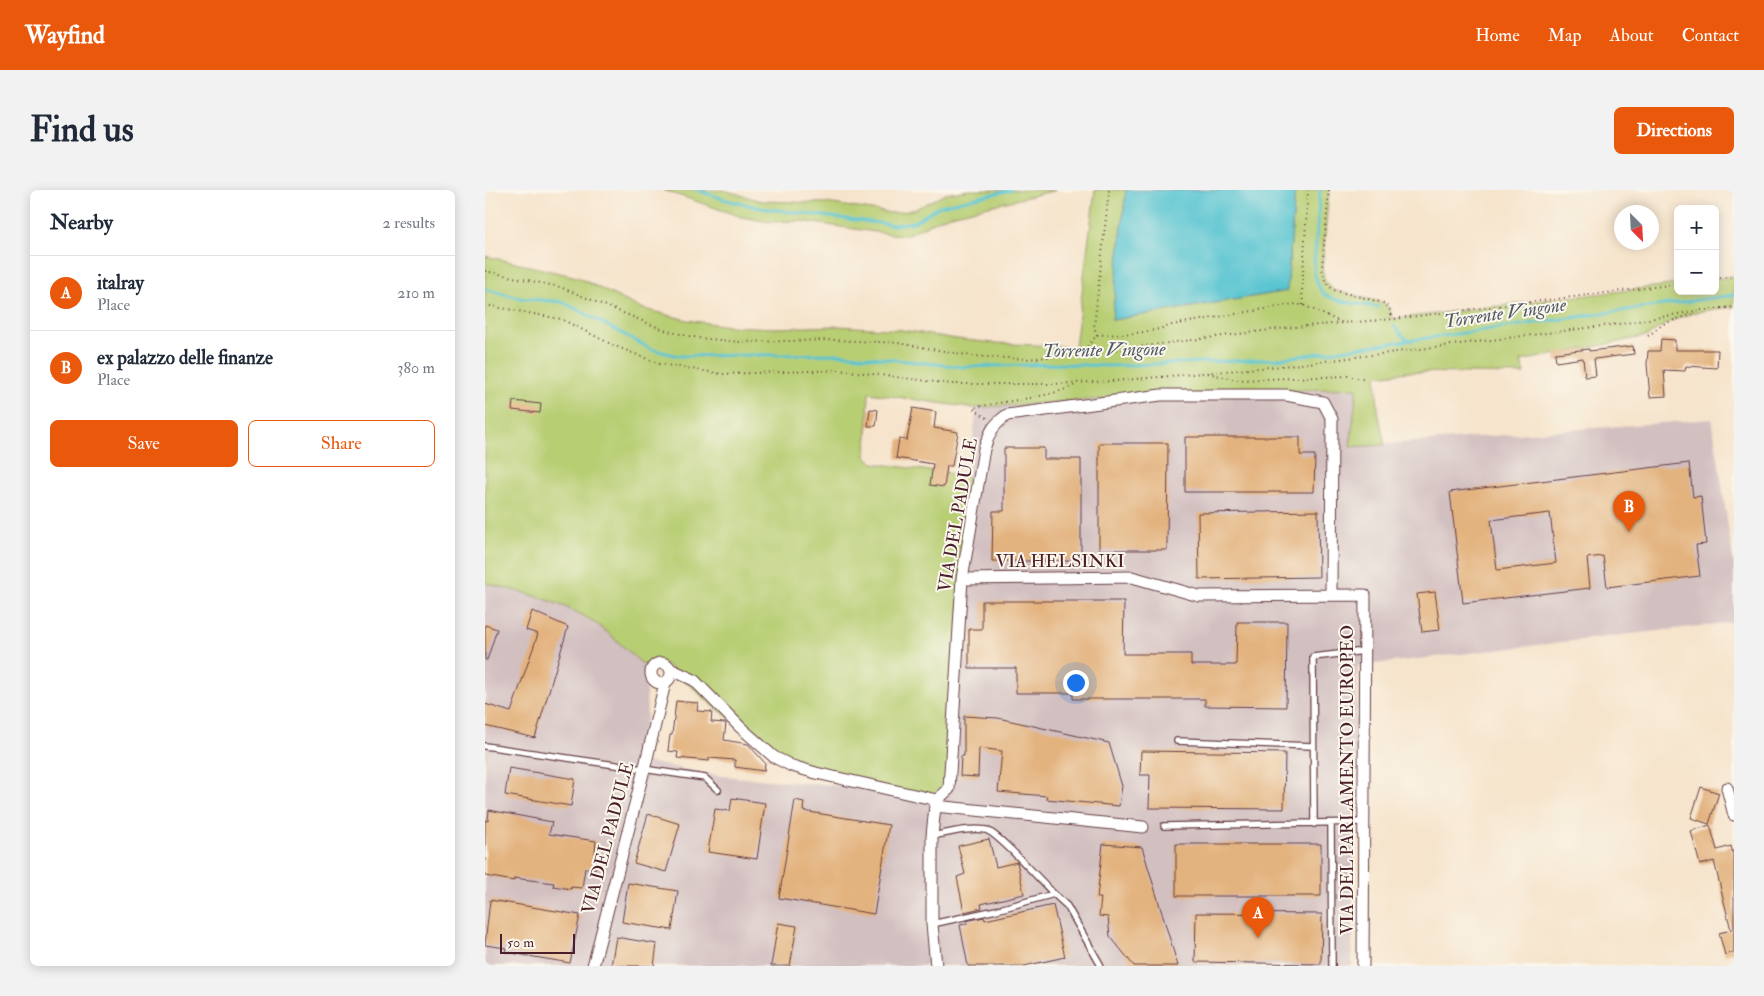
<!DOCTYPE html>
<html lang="en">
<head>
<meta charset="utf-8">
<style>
  body { margin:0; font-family:"IM FELL Double Pica",serif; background:#f2f2f3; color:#1f2937 }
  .controls { position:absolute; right:15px; top:15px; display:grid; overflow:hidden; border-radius:8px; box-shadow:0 2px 12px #0003 }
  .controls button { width:45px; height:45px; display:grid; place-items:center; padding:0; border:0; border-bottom:1px solid #e0e1e3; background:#fff; color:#1f2937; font:25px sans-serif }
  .compass { position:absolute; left:1129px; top:15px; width:45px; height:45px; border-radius:50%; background:#fff; box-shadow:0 2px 12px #0003; rotate:156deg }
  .scale { position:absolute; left:15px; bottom:12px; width:75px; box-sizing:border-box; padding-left:5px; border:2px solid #4a1f2b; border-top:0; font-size:14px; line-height:18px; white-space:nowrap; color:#4a1f2b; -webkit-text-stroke:4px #fbf7ec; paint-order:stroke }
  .you { position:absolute; left:590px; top:492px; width:18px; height:18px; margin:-12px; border:4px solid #fff; border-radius:50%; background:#1a73e8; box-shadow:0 0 0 8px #1a73e833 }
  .badge { display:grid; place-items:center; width:32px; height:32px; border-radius:50%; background:#ea580c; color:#fff; font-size:16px; font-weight:700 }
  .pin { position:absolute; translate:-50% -41px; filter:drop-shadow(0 1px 2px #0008) }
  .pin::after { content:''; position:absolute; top:26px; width:18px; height:15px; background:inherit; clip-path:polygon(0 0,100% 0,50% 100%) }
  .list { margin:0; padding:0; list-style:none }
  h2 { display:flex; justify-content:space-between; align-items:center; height:65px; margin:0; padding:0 20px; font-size:21px }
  h2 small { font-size:16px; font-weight:400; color:#747a83 }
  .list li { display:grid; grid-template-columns:32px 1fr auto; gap:15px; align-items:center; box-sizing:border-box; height:75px; padding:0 20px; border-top:1px solid #e0e1e3 }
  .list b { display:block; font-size:19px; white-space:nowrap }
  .list p { margin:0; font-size:16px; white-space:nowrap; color:#747a83 }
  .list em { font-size:16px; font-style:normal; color:#747a83 }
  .actions { display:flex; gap:10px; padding:15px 20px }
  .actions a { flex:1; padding:11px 0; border:1px solid #ea580c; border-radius:8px; text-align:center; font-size:18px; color:#ea580c }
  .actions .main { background:#ea580c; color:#fff }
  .map { position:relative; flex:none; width:1249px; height:776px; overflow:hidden; border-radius:8px }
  header { display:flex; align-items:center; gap:30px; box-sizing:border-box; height:70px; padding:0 25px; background:#ea580c; color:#fff }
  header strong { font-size:24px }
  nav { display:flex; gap:28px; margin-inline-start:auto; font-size:18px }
  .intro { display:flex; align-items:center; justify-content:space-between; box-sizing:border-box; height:120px; padding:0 30px }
  h1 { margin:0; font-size:35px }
  .button { padding:12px 22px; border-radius:8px; background:#ea580c; color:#fff; font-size:18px; font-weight:700 }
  main { display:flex; gap:30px; padding:0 30px }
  aside { flex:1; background:#fff; border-radius:8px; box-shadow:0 2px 12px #0003 }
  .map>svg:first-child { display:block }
  .industrial { fill:#d2bfc0 }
  .green { fill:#b8ce73; stroke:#81764f }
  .water { fill:#58c4d1; stroke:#51727e }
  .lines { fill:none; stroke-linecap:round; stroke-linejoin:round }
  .stream { stroke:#58c4d1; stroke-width:3 }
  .building { fill:#e3b37f; fill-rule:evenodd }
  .lane-casing { stroke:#643d43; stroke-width:8 }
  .street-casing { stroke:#643d43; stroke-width:13 }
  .path { stroke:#643d43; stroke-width:2; stroke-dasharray:1 4; stroke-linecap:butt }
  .lane { stroke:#fff; stroke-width:5.5 }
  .street { stroke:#fff; stroke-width:11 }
  .labels { text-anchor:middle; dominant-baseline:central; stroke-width:4; stroke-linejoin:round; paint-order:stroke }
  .street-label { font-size:18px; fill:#4a1f2b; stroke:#fbf7ec }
  .water-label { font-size:19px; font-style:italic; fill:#4f5965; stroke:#fbf7ec }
</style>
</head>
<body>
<header>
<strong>Wayfind</strong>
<nav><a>Home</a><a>Map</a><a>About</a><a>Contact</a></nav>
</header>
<div class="intro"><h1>Find us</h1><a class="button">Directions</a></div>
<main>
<aside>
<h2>Nearby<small>2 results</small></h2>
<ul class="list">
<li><span class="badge">A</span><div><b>italray</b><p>Place</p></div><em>210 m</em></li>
<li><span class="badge">B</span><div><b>ex palazzo delle finanze</b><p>Place</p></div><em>380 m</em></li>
</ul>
<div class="actions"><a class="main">Save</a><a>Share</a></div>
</aside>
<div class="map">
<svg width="1249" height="776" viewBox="0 0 1249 776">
  <rect width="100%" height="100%" fill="#fbf7ec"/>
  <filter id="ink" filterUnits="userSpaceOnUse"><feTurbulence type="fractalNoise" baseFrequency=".02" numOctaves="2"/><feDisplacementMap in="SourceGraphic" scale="10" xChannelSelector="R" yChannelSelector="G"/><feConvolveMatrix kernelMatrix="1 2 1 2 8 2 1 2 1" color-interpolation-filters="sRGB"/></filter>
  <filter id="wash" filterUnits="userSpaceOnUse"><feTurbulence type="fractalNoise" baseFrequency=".0096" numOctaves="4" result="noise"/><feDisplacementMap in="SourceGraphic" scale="20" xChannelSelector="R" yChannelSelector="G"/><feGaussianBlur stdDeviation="1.12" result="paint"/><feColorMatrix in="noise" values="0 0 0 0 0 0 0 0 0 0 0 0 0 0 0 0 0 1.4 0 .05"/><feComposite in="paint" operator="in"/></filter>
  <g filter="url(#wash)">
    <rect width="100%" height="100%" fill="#f6e4cc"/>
    <path class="industrial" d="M 872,198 L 865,257 L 1227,229 L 1249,376 L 1249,432 L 873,476 L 867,776 L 0,776 L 0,393 L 56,408 L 81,417 L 111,434 L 136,453 L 166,481 L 161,498 L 162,526 L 151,570 L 237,586 L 407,600 L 464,599 L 483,286 L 492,217 Z"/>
    <path class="green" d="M 178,0 L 239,0 L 276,11 L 341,13 L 406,23 L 418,22 L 430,19 L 461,4 L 484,0 L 572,0 L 462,26 L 421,45 L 404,44 L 315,31 L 284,32 L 257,27 Z
      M 610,0 L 641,0 L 627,130 L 802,101 L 810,0 L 844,0 L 837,78 L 840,91 L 848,100 L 899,113 L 904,118 L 908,129 L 1193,94 L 1193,101 L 1230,101 L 1230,89 L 1249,86 L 1249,117 C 1216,120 1190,124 1163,146 L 1036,171 L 1039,184 L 923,182 L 891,186 L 893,221 L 900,255 L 865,257 L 872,198 L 676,205 L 488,218 L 384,203 L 381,266 L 388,273 L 483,286 L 464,599 L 452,610 L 307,576 L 226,514 L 181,474 L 172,473 L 166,481 C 147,466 132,449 113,435 C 79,411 39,403 0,393 L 0,66 L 92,87 L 155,118 L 202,130 L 243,136 L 290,138 L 353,136 L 417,140 L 471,149 L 509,153 L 590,157 Z"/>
    <path class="water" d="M 641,0 L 810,0 L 802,101 L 627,130 Z"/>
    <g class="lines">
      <path class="stream" d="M 212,0 L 241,10 L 276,18 L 409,35 L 429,32 L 455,16 L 526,0
        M 835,0 L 829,75 C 829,84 832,97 839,104 C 848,112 881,115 893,117
        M 0,99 L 34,108 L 78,112 L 166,159 L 193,166 L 356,164 L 478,177 L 574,174 L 624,176 L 792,169 L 1249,105
        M 909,136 L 922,150"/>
    </g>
    <g id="blocks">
      <path class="building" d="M 1176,149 L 1190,150 L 1190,160 L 1233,160 L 1232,178 L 1201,176 L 1200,181 L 1179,180 L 1181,206 L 1165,207 L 1162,174 L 1163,161 L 1175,161 Z
        M 1148,156 L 1149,164 L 1109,169 L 1111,186 L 1100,187 L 1098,168 L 1071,172 L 1070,163 L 1104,159 L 1104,161 Z
        M 28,211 L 56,214 L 55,223 L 27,220 Z
        M 428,218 L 451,222 L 449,238 L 473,242 L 467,276 L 462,276 L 459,297 L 445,295 L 448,274 L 411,268 L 414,249 L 422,250 Z
        M 385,219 L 393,220 L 391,236 L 383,236 Z
        M 700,247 L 815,247 L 815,265 L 830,265 L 829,302 L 700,302 Z
        M 614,253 L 683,253 L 682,360 L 614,360 Z
        M 519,258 L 559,258 L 559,269 L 596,269 L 596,371 L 507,371 L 508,321 L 519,321 Z
        M 1204,273 L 1208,307 L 1216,306 L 1221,354 L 1211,355 L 1215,386 L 1122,397 L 1118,366 L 1102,368 L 1105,398 L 978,413 L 965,302 ZM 1065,323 L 1071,373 L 1012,380 L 1006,330 Z
        M 833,321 L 834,387 L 714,389 L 713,323 Z
        M 950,402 L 955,440 L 937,442 L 932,404 Z
        M 497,411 L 639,411 L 638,464 L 706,464 L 706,475 L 751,475 L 752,432 L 802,432 L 801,517 L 720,516 L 720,509 L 588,509 L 588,503 L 531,503 L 531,478 L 484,478 L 484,439 L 497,439 Z
        M 47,421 L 83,437 L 50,548 L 0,536 L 0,514 L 26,522 L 53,444 L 41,440 Z
        M 0,435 L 12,439 L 2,470 L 0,470 Z
        M 191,511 L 213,513 L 212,521 L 227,522 L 226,532 L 241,533 L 239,550 L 263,554 L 280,573 L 279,581 L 250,577 L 250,570 L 224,568 L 224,571 L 192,568 L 193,562 L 183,561 L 185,545 L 187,545 Z
        M 479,526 L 513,528 L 624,553 L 637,596 L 634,616 L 561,609 L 562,606 L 513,602 L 517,561 L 494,558 L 493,587 L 475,586 L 476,566 L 479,566 Z
        M 656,561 L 800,563 L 799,619 L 664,618 L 665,585 L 655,585 Z
        M 24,578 L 90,589 L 86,616 L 20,605 Z
        M 1216,597 L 1234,603 L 1224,634 L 1206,628 Z
        M 247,608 L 280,613 L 272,669 L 223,662 L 230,619 L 245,621 Z
        M 310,610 L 319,612 L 318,621 L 404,635 L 389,724 L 294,708 Z
        M 4,620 L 67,632 L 64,644 L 111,651 L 110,664 L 113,664 L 110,679 L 100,678 L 97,698 L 86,697 L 86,699 L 68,696 L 69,693 L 29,688 L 29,691 L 0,686 L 0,630 L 3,631 Z
        M 163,624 L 195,634 L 181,682 L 149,673 Z
        M 1225,635 L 1232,660 L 1246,656 L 1249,668 L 1249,762 L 1240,765 L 1234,743 L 1246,740 L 1229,671 L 1215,675 L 1206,641 Z
        M 504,649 L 511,677 L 532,672 L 539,704 L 496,714 L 497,718 L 479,722 L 472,687 L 480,684 L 473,656 Z
        M 618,654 L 657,657 L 693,776 L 649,776 L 625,746 L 623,727 L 614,726 L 616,708 L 612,708 Z
        M 691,654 L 836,654 L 836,706 L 691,706 Z
        M 143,693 L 193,701 L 187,740 L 137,732 Z
        M 5,710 L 95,725 L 85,773 L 20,762 L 21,758 L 0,755 Z
        M 568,715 L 580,767 L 539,776 L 483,776 L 475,735 L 482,734 L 481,731 L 499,727 L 500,730 Z
        M 711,723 L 837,724 L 836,774 L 710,772 Z
        M 293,733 L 312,736 L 305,776 L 286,776 Z
        M 131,747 L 172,754 L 169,776 L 126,776 Z"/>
    </g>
  </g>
  <g filter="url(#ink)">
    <use href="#blocks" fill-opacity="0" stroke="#643d43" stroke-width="1"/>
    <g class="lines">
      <defs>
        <path id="lane" d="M 692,551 L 828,556
          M 0,556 L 220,588 L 233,600
          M 846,633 L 847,776
          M 829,634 L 828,467 L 880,461
          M 679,636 L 879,632
          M 447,646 C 463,643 485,637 501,640 C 513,643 557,692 569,704
          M 447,734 L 511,720 L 569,704 L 582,716 L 615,774"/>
        <path id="street" d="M 477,389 L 647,387 L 714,406 L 880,405 L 878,776
          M166 483a10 10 0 1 1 20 0a10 10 0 1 1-20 0Z
          M 185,479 L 209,490 L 255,537 L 289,567 L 307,576 L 331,583 L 452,610
          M 1242,598 L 1249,625
          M 450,616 L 658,637
          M 108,776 L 161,572 L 180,493
          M 451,776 L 447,734 L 447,646 L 450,616 L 452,610 L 464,599 L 477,389 L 499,259 C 505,242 507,236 522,225 L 676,205 L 801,205 L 838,212 L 847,229 L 846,405"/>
      </defs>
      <use href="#lane" class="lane-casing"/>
      <use href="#street" class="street-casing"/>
      <path class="path" d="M 844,0 L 837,78 L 840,91 L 848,100 L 899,113 L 904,118 L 908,129
        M 0,81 L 75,97 L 182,141 L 213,148 L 255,152 L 351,150 L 413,153 L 487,166 L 541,169 L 596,164 L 809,137 L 908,129 L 1193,94
        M 1230,89 L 1249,86
        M 0,115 L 76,129 L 128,155 L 175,174 L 238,184 L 355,180 L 467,194 L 568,194 L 629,191 L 808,175 L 1141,133 L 1216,120
        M 818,115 L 817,100 L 823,0
        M 1216,120 L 1249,117
        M 612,145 L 609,137 L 624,0
        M 1163,146 L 1178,134 L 1210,123
        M 596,164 L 612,145 C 637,144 663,144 687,135 L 808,114 L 818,115 L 858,133
        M 723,183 L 751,190 L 863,186 L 881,190
        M 502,228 L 488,218 C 520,210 563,209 592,194"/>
      <use href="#lane" class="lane"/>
      <use href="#street" class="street"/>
    </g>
  </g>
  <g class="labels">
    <g class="street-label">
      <text transform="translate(473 325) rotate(-80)">VIA DEL PADULE</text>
      <text x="575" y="371">VIA HELSINKI</text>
      <text transform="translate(862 590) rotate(-90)">VIA DEL PARLAMENTO EUROPEO</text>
      <text transform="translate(123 648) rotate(-75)">VIA DEL PADULE</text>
    </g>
    <g class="water-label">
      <text transform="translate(1020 123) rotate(-8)">Torrente Vingone</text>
      <text transform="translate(619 160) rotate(-1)">Torrente Vingone</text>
    </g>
  </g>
</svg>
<div class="controls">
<button>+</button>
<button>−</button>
</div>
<svg class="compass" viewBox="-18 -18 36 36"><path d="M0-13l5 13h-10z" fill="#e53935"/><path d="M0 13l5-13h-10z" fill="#747a83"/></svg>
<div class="scale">50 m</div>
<div class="you"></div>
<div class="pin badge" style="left:773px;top:748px">A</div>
<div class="pin badge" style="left:1144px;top:342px">B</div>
</div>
</main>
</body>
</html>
